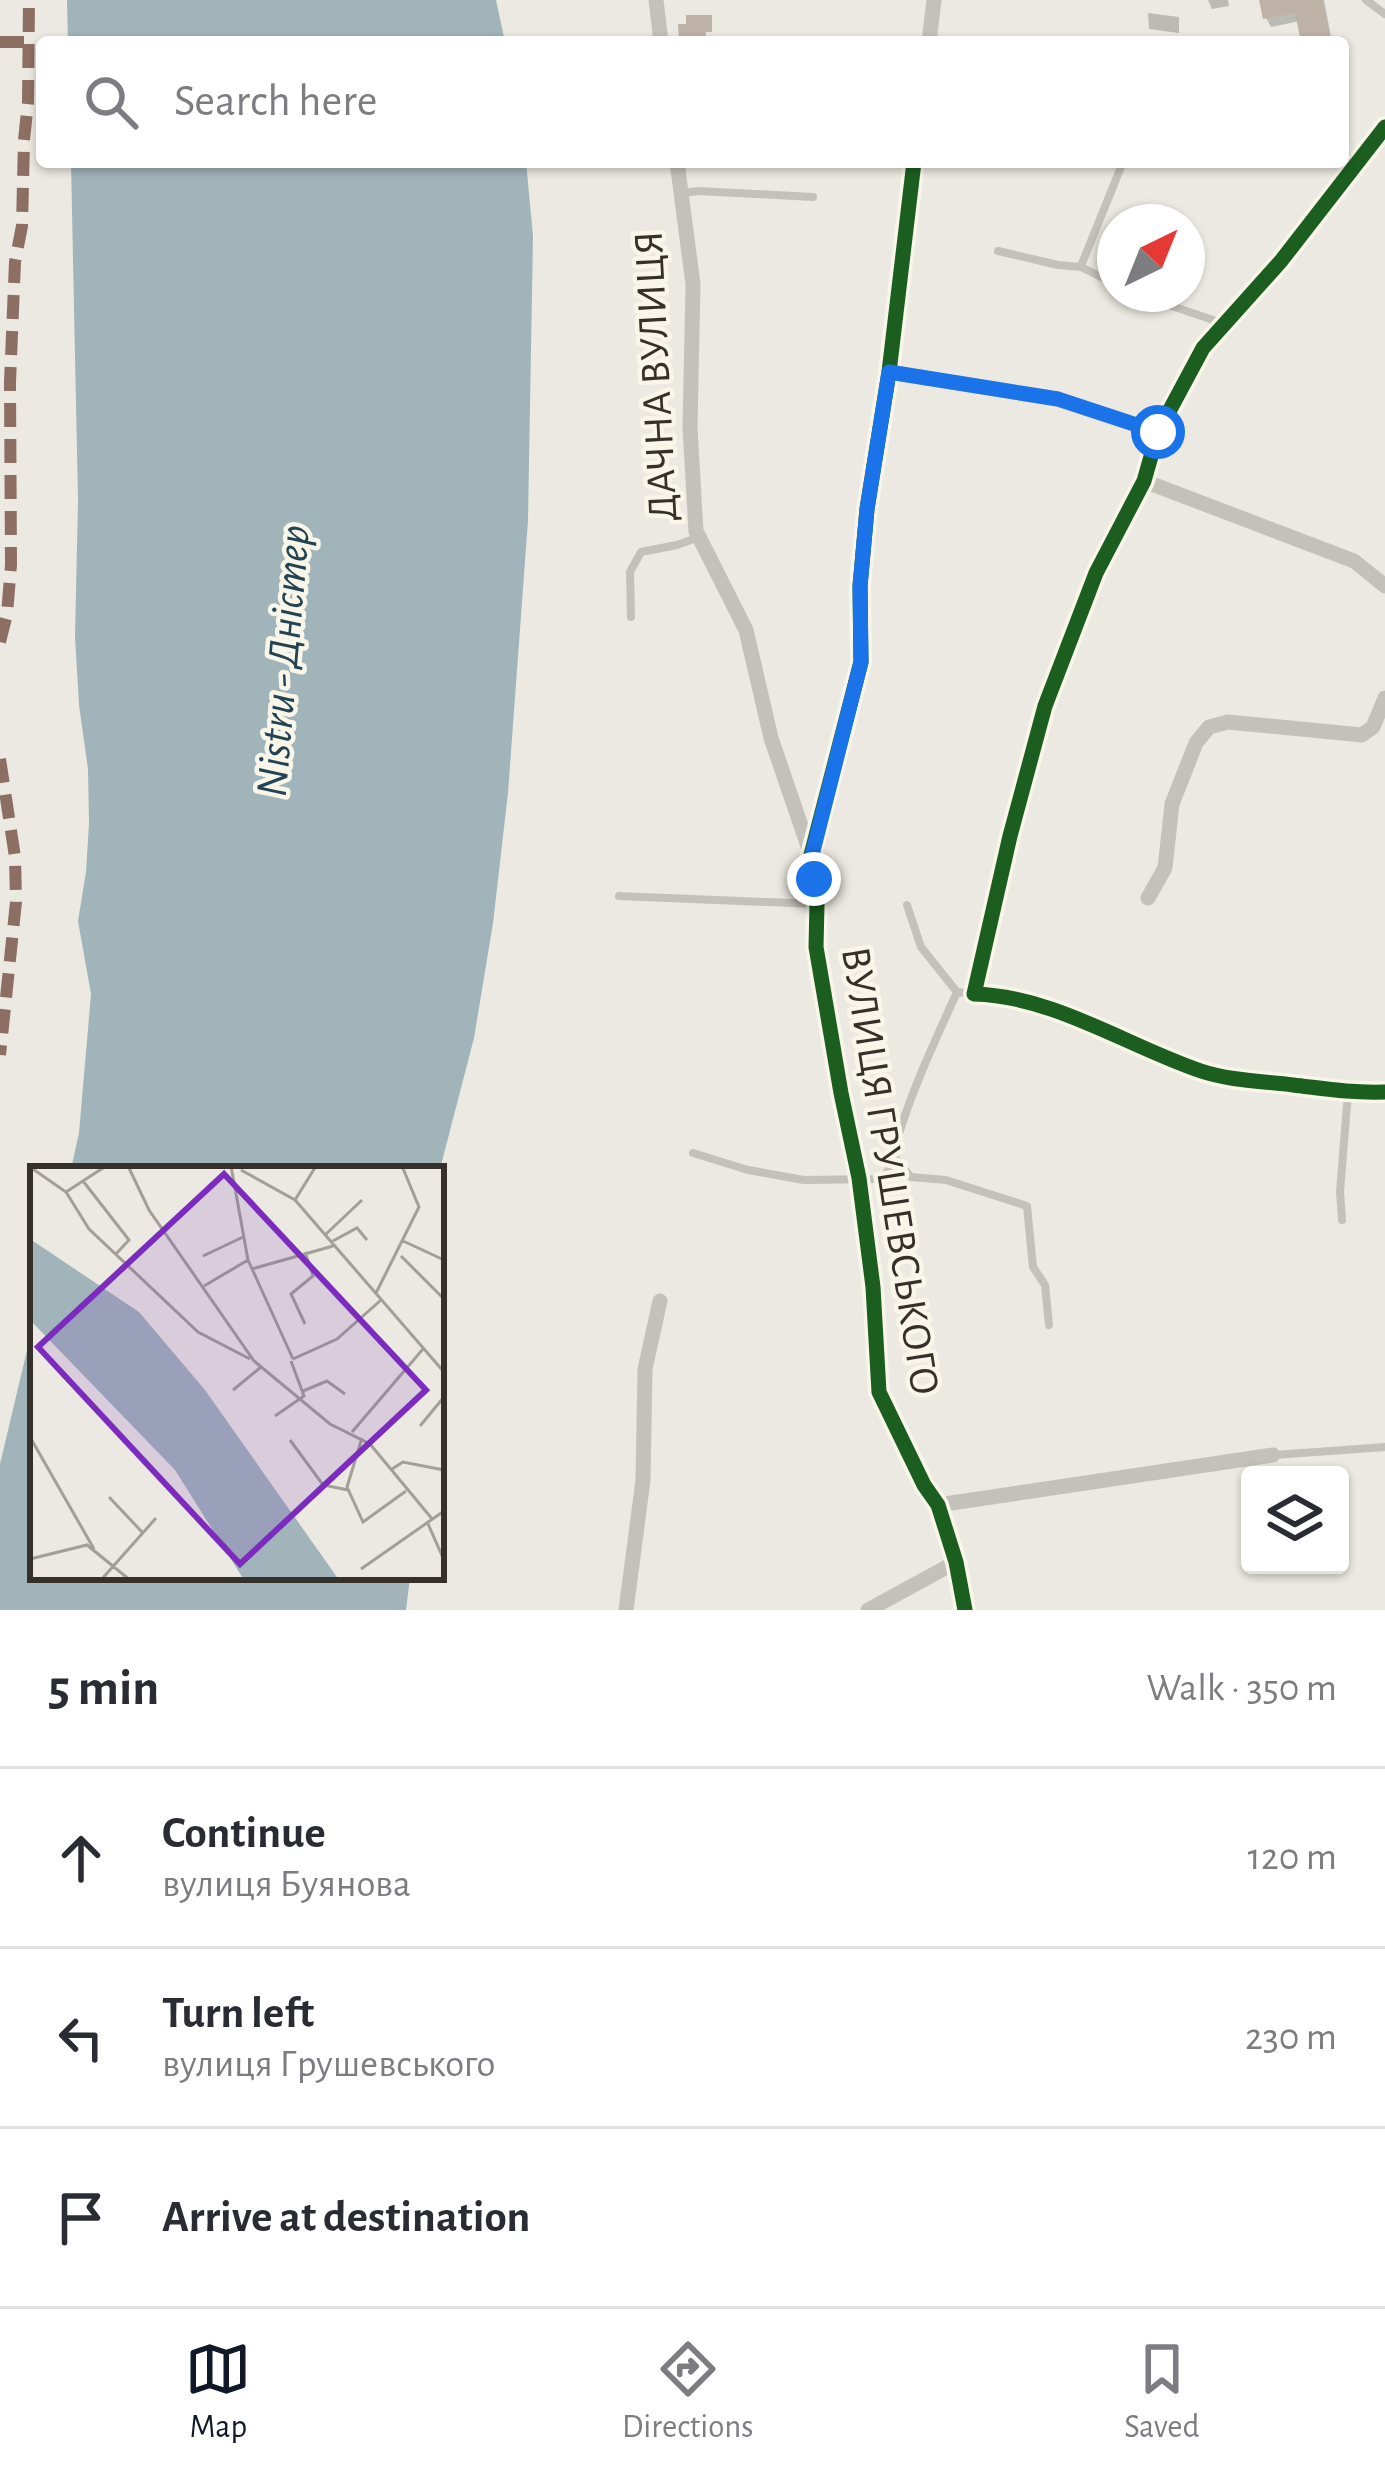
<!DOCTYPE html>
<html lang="en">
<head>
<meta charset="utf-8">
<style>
  body { margin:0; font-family:"Alegreya Sans",sans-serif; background:#f7f7f7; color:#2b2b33 }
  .controls { position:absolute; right:36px; bottom:36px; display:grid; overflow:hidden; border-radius:12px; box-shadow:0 3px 9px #0004 }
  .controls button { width:108px; height:108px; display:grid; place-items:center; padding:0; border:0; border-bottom:3px solid #e1e1e2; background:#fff; color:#2b2b33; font:60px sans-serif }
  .compass { position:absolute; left:1097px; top:204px; width:108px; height:108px; border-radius:50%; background:#fff; box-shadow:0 3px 9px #0004; rotate:43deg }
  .stop { position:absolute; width:36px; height:36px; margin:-27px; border:9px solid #1a73e8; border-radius:50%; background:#fff }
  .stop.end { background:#1a73e8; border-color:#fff; box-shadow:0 3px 12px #0008 }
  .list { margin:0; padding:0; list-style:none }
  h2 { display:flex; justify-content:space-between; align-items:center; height:156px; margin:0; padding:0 48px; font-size:51px }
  h2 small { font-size:39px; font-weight:400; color:#7c7c81 }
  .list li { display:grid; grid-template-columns:78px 1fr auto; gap:36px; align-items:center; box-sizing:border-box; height:180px; padding:0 48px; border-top:3px solid #e1e1e2 }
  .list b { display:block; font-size:45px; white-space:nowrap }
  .list p { margin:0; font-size:39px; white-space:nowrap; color:#7c7c81 }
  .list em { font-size:39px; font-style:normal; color:#7c7c81 }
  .icon { flex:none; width:66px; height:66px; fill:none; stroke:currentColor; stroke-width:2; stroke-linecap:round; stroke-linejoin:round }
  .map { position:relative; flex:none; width:1385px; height:1610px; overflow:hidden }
  .search { position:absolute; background:#fff; box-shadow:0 3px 9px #0004; left:36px; right:36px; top:36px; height:132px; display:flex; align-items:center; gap:30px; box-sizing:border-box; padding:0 42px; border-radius:12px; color:#7c7c81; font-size:45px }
  .sheet { height:696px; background:#fff }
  nav { display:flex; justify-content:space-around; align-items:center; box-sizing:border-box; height:168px; border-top:3px solid #e1e1e2; background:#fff; font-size:33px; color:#7c7c81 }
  nav a { display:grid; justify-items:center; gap:6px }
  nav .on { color:#111827 }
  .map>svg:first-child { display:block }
  .water { fill:#a0b4ba }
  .shadow { fill:#0003 }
  .building { fill:#bdb2a5 }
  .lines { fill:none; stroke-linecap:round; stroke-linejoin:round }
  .lane { stroke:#c4c1bb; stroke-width:8 }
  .street { stroke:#c4c1bb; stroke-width:15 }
  .quiet { stroke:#8d6e63; stroke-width:12; stroke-dasharray:24 12; stroke-linecap:butt }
  .cycleway-casing { stroke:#f8f5e9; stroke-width:22 }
  .cycleway { stroke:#1b5e20; stroke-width:15 }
  .route { stroke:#1a73e8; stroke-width:15 }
  .labels { text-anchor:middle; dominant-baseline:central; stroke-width:9; stroke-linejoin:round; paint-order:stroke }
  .street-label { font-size:42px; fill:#353029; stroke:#f8f5e9 }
  .water-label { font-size:45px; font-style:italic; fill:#234352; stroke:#f8f5e9 }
  .inset-road { fill:none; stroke:#a29f97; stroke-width:3 }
  .view { fill:#7b2cbf; fill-opacity:0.15; stroke:#7b2cbf; stroke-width:6 }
  .inset-edge { fill:none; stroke:#353029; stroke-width:6 }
</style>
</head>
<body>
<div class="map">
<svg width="1385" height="1610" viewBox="0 0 1385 1610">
  <rect width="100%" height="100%" fill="#ebe9e1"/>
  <path class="water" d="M 67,0 L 496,0 L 505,42 L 68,42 Z
    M 71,162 L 526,162 L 533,236 L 528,520 L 508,793 L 493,923 L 474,1038 L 440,1169 L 71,1169 L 79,1133 L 91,994 L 78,921 L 86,872 L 89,823 L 88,769 L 79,705 L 75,637 L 78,500 Z
    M 33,1325 L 33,1577 L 410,1577 L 406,1610 L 0,1610 L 0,1464 Z"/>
  <path class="shadow" d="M 1208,0 L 1228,0 L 1229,6 L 1212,9 Z
    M 1262,0 L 1324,0 L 1332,42 L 1290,42 L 1303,39 L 1300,21 L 1271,27 L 1266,18 Z
    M 1148,13 L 1179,17 L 1179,33 L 1149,29 Z"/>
  <path class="building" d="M 1259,0 L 1322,0 L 1331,42 L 1301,42 L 1295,13 L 1263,19 Z
    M 686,15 L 712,15 L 712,32 L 706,32 L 706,40 L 679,41 L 678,24 L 686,24 Z"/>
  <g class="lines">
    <path class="lane" d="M 1366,0 L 1385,14
      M 683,193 L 698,191 L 813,197
      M 998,251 L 1058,265 L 1081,267 L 1115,284
      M 1081,266 L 1123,162
      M 1136,294 L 1225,324
      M 631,617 L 630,572 L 641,552 L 677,545 L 699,537
      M 619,896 L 816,904
      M 907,905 L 921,947 L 957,992 L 974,994
      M 693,1153 L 748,1170 L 804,1180 L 879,1179 C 896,1168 893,1154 898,1137 C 913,1087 936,1039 957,992
      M 896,1159 L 911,1177 L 946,1180 L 1027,1206 L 1033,1267 L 1045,1285 L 1049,1325
      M 1342,1220 L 1340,1192 L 1348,1093
      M 1274,1455 L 1385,1447"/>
    <path class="street" d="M 656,0 L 661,42
      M 929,42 L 934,0
      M 1385,127 L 1281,261 L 1203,348 L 1158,432 L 1144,481 L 1096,573 L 1045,706 L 1010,836 L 974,994 C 1054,996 1127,1046 1201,1071 C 1231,1081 1262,1081 1293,1085 C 1327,1089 1350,1093 1385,1092
      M 677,162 L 693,284 L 690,428 L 696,531 L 746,630 L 771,738 L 811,855
      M 914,162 L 889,372 L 867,509 L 860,586 L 861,662 L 811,855 L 817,904 L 816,947 L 841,1093 L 859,1178 L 873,1287 L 879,1392 L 924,1485 L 938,1505 L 956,1562 L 965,1610
      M 889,372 L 1057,399 L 1158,432
      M 1144,481 L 1354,561 L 1385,586
      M 1148,898 L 1165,868 L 1172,804 L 1196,743 L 1209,727 L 1228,722 L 1362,735 L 1373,727 L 1385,698
      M 938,1505 L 1273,1455
      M 626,1610 L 643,1480 L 645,1369 L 660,1301
      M 868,1610 L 956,1562"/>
    <path class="quiet" d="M 0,42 L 29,42
      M 0,642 L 7,614 L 11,565 L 10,382 L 15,262 L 22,226 L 24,140 L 28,102 L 29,0
      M 0,759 L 15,857 L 16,902 L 0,1055"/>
    <defs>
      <path id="cycleway" d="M 1385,127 L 1281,261 L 1203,348 L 1158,432 L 1144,481 L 1096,573 L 1045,706 L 1010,836 L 974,994 C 1054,996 1127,1046 1201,1071 C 1231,1081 1262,1081 1293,1085 C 1327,1089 1350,1093 1385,1092
        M 914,162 L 889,372 L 867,509 L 860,586 L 861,662 L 811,855 L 817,904 L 816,947 L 841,1093 L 859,1178 L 873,1287 L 879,1392 L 924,1485 L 938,1505 L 956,1562 L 965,1610"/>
    </defs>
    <use href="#cycleway" class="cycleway-casing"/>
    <use href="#cycleway" class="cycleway"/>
  </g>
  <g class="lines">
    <path class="route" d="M 814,879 L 812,855 L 861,662 L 860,586 L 867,509 L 889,372 L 1058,399 L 1158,432"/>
  </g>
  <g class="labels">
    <g class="street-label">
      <text transform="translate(656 376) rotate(-93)">ДАЧНА ВУЛИЦЯ</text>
      <text transform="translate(890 1171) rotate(81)">ВУЛИЦЯ ГРУШЕВСЬКОГО</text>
    </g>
    <g class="water-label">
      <text transform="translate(284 661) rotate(-85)">Nistru - Дністер</text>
    </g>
  </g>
  <g transform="translate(30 1166)">
    <rect width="414" height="414" fill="#ebe9e1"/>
    <path d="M 0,73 L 109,146 L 175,224 L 309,414 L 214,414 L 145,304 L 0,154 Z" fill="#a0b4ba"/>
    <path class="inset-road" d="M 98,0 L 119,44 L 224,195 L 300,258 L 340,278 L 403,354M 201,0 L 218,94 L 263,193M 0,1 L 36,26 L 59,63 L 168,166 L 220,193M 211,4 L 265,34 L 414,206M 53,15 L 99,74 L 85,89M 36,26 L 76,0M 265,34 L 286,0M 295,69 L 332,34M 371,74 L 414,94M 301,76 L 327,62 L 337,74M 173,90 L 213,71M 371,90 L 414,133M 222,103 L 303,80M 174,120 L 218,94M 346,127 L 389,41 L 372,0M 275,158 L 261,128 L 283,110 L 275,86M 263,193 L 307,173 L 351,134M 203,224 L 231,201M 273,225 L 297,215 L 315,228M 245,250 L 274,230 L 261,195M 390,260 L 414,231M 322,266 L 393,183M 0,271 L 64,383M 332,272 L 317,321 L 333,356 L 376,325M 260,274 L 293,319 L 318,324M 362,303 L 373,296 L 414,304M 79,331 L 112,366M 398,358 L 414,394M 0,393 L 57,379 L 100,414M 331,403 L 414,345M 71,414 L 126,352"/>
    <path class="view" d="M 194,8 L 396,224 L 210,398 L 8,181 Z"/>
    <rect width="414" height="414" class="inset-edge"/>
  </g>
</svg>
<div class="controls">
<button><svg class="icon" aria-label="layers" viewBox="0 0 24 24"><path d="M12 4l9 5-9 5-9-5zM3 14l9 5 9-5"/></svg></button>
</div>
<svg class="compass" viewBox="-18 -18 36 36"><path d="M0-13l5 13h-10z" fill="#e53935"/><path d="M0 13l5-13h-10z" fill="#7c7c81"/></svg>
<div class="stop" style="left:1158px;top:432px"></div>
<div class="stop end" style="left:814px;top:879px"></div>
<div class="search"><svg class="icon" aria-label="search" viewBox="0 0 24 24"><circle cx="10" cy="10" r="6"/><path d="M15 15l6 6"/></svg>Search here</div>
</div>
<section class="sheet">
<h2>5 min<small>Walk · 350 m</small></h2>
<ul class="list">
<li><svg class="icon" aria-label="ahead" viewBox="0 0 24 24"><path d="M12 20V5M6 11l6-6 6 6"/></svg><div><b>Continue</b><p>вулиця Буянова</p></div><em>120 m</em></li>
<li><svg class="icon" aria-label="left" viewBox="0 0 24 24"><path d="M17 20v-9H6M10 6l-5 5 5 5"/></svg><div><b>Turn left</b><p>вулиця Грушевського</p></div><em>230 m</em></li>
<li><svg class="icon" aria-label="arrive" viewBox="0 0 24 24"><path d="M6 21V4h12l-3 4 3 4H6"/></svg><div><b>Arrive at destination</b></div></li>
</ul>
</section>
<nav>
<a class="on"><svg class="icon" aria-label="map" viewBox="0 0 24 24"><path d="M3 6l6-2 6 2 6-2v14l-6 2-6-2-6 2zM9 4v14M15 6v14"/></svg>Map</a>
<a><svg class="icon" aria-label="directions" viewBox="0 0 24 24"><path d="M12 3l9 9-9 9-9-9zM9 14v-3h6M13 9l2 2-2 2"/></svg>Directions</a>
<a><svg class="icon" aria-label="saved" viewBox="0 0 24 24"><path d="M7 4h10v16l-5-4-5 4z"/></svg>Saved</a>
</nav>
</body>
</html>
